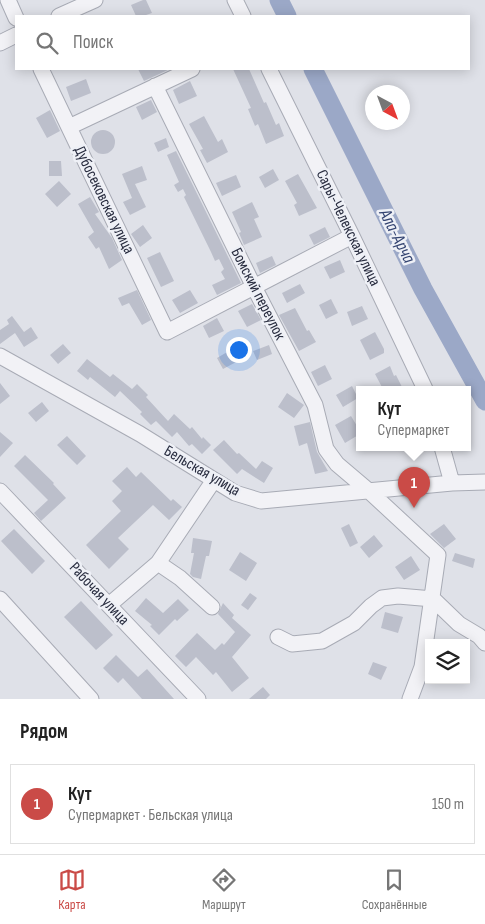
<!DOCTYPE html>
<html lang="ru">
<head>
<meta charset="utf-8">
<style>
  body { margin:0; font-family:"Sofia Sans Condensed",sans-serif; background:#f6f6f6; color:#222 }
  .controls { position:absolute; right:15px; bottom:15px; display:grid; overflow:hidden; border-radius:0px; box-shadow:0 2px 12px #0003 }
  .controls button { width:45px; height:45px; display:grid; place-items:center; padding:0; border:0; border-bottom:1px solid #e0e0e0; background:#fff; color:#222; font:25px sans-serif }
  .compass { position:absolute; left:365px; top:85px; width:45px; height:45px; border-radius:50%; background:#fff; box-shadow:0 2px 12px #0003; rotate:139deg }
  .you { position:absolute; left:238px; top:349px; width:18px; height:18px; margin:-12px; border:4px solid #fff; border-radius:50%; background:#1a73e8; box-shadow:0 0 0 8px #1a73e833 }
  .badge { display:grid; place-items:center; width:32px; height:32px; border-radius:50%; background:#ca4b47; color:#fff; font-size:16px; font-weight:700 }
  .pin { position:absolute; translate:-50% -41px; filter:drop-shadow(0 1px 2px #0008) }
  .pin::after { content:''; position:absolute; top:26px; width:18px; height:15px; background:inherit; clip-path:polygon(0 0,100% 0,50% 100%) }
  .popup { position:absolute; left:356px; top:386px; width:115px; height:65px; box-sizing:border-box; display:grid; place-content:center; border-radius:0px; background:#fff; filter:drop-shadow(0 1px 4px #0005); font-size:16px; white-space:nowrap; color:#767676 }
  .popup b { font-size:19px; color:#222 }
  .popup::after { content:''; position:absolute; left:50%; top:100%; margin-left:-10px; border:10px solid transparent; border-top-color:#fff }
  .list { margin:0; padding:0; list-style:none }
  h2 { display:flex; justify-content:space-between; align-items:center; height:65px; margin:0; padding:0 20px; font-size:21px }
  h2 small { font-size:16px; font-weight:400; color:#767676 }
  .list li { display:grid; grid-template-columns:32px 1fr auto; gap:15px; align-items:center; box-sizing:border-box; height:80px; margin:0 10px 10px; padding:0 10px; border:1px solid #e0e0e0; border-radius:0px }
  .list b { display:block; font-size:19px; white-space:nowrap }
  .list p { margin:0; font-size:16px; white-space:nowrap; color:#767676 }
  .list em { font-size:16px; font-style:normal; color:#767676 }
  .icon { flex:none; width:28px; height:28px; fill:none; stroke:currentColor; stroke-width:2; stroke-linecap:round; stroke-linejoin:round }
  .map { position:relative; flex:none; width:485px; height:699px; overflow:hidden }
  .search { position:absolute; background:#fff; box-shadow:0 2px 12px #0003; left:15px; right:15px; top:15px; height:55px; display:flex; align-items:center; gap:12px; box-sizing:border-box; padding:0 18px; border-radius:0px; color:#767676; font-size:19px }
  .sheet { height:155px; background:#fff }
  nav { display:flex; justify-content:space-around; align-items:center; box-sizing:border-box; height:70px; border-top:1px solid #e0e0e0; background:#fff; font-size:14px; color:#767676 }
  nav a { display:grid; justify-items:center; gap:2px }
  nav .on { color:#ca4b47 }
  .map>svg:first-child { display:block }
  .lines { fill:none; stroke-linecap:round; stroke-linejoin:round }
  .river { stroke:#9ba8c7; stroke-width:19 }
  .building { fill:#bcbfcb }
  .minor-casing { stroke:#a8abb5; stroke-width:17 }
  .minor { stroke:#f2f2f6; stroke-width:15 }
  .labels { text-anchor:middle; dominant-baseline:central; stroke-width:5; stroke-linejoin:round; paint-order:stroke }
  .street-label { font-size:16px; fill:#282c3f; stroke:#eef0f6 }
  .water-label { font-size:18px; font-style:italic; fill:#344471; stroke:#eef0f6 }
</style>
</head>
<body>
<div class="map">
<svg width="485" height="699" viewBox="0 0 485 699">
  <rect width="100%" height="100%" fill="#dfe1e8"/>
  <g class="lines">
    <path class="river" d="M 279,0 L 287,16
      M 313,69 L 423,289 L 485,401"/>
  </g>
  <path class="building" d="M 143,0 L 146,0 L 152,13 L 143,16 L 136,16 L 131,5 Z
    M 138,69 L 170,69 L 144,81 Z
    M 233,69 L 249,69 L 264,103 L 266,102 L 276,125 L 279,123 L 284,136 L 266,144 L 258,124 L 255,126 L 248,109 L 251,108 Z
    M 86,79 L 91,93 L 71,101 L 66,87 Z
    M 190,81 L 197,96 L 179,104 L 173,90 Z
    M 151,100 L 157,112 L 142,120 L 136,107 Z
    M 50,110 L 60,131 L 47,138 L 36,118 Z
    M 204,116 L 218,142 L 222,139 L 228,152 L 207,163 L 200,150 L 203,149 L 189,124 Z
    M91 142a12 12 0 1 1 24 0a12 12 0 1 1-24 0Z
    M 166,138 L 169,147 L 158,152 L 154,143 Z
    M 176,151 L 241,283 L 217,295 L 212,285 L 225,279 L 221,272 L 224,269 L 219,259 L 215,261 L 211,252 L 184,197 L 186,195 L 183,189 L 178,192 L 174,185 L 179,182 L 167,155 Z
    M 49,161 L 61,161 L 62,176 L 49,176 Z
    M 142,166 L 147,180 L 135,184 L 146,207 L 130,215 L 123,202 L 132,198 L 122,174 Z
    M 273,169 L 279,180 L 265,188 L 259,177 Z
    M 298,174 L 317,208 L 299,216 L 294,205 L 297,203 L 285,181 Z
    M 236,175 L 241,187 L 222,196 L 216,183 Z
    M 59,181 L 71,194 L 57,207 L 45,194 Z
    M 90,197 L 99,212 L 95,214 L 112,238 L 122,260 L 109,269 L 99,247 L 96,249 L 88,237 L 94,232 L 78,204 Z
    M 252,202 L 259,217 L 254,219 L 262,237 L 244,245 L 239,233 L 241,232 L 232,212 Z
    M 143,225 L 152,238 L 140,247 L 131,234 Z
    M 325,227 L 330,237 L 314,245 L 309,235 Z
    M 160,252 L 174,281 L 161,287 L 147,258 Z
    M 272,256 L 276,265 L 260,273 L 256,263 Z
    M 340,260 L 345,272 L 330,279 L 324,267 Z
    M 300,284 L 305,293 L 287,303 L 282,293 Z
    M 137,290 L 151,320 L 142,325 L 129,303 L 122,306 L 118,298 Z
    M 190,290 L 198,303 L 180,313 L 172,300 Z
    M 331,299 L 338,313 L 326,319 L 319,305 Z
    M 252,304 L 261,320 L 247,327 L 238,311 Z
    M 362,306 L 368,319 L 352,326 L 347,312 Z
    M 295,308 L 307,331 L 309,330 L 316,342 L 299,351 L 279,315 Z
    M 12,316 L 24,332 L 31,327 L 38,338 L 24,347 L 15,333 L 0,344 L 0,330 L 9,324 L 7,320 Z
    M 217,318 L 224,331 L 209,338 L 203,326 Z
    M 375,332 L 384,349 L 384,353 L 370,360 L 360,340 Z
    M 63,344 L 71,353 L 58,364 L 50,355 Z
    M 269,345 L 272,354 L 257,360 L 253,351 Z
    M 234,348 L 240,360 L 223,369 L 217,358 Z
    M 87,359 L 110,377 L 113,374 L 132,389 L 137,384 L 148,395 L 146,397 L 168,421 L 174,414 L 190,429 L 192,427 L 202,439 L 203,437 L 211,445 L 202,454 L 192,444 L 189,446 L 177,432 L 172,437 L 156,421 L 151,425 L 140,414 L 142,412 L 120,391 L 115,397 L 90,377 L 88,380 L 77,371 Z
    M 325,365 L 332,379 L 318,386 L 311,372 Z
    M 390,366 L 394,376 L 396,375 L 403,389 L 383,389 L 375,374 Z
    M 0,383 L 10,396 L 0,404 Z
    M 352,386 L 358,398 L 343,407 L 336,395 Z
    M 287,393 L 304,405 L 294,418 L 278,407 Z
    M 42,402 L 49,411 L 36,422 L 28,413 Z
    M 351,416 L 357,426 L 360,423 L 360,434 L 345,443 L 335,425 Z
    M 310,422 L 317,452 L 328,471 L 315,474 L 307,443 L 299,446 L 294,426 Z
    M 0,432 L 13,443 L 0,457 Z
    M 67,436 L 86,456 L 77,465 L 57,445 Z
    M 224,440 L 237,454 L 239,453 L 256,469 L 262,461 L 273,468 L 264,483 L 242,469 L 237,474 L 213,450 Z
    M 25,455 L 54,483 L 53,484 L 66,498 L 41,521 L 34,513 L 48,500 L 14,466 Z
    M 127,467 L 136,477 L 141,472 L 171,501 L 173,499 L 182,507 L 169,520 L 153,505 L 118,538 L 129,549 L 109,569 L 86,545 L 121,511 L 112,501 L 122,491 L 112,481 Z
    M 349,524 L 358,543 L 350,547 L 341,528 Z
    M 444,524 L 456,539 L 444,548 L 430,534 Z
    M 14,529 L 45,561 L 32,574 L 1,541 Z
    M 374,535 L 383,546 L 369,558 L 360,547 Z
    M 193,538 L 212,541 L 209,556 L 206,556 L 201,579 L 193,577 L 190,574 L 194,553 L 191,553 Z
    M 240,552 L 257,563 L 246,581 L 229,570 Z
    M 455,553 L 475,559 L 473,568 L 452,561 Z
    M 411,556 L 420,570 L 404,580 L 395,567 Z
    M 250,593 L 257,598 L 248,610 L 241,605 Z
    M 146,598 L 163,613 L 178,599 L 189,610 L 177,621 L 175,619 L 159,635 L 150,626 L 152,625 L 135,611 Z
    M 81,601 L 113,635 L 96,650 L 64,617 Z
    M 223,603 L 234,615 L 232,618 L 251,635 L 232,657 L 249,678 L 232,692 L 216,672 L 213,675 L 196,657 L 186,667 L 175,656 L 197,633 L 215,650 L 222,643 L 224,645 L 235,632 L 218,614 Z
    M 385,612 L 403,617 L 398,633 L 381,628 Z
    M 116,655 L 138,677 L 147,669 L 174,699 L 142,699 L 123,678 L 118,683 L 103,668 Z
    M 373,662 L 387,667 L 381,680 L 368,674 Z
    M 263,687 L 270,695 L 266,699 L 249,699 Z"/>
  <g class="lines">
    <defs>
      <path id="minor" d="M 8,0 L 16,18
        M 235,0 L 243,16
        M 59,16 L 95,0
        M 0,43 L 16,35
        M 41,69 L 167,332 L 352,236
        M 269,69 L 352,236 L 425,389
        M 155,86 L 254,287 L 315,405 L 326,449 L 337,464 L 370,492 L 438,555 L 422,667 L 410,699
        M 69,127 L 192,69
        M 0,356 L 140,434 L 235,493 L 261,501 L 452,483 L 485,482
        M 442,447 L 452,483
        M 0,491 L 198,699
        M 158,563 L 180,578 L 212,607
        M 0,599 L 91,699
        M 109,605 L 158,563 L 214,480
        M 278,637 L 292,644 L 322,641 L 354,623 L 371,606 L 382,598 L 398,596 L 433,599 L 459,624 L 479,636 L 485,643"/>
    </defs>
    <use href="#minor" class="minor-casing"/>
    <use href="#minor" class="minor"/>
  </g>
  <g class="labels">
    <g class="street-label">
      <text transform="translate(104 200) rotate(64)">Дубосековская улица</text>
      <text transform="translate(348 228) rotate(64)">Сары-Челекская улица</text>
      <text transform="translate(258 294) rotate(63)">Бомский переулок</text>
      <text transform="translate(202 471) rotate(30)">Бельская улица</text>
      <text transform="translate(99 594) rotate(47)">Рабочая улица</text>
    </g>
    <g class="water-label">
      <text transform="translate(397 236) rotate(63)">Ала-Арча</text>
    </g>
  </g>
</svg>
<div class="controls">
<button><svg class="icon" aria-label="layers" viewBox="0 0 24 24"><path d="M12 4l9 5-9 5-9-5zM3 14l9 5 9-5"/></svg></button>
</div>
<svg class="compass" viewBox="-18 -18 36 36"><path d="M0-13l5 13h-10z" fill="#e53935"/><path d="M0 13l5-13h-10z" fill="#767676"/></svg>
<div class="you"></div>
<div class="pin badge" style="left:414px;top:508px">1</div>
<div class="popup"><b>Кут</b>Супермаркет</div>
<div class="search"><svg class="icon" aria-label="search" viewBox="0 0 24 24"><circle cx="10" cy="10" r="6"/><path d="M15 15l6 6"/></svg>Поиск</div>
</div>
<section class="sheet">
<h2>Рядом<small></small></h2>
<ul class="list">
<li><span class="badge">1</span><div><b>Кут</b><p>Супермаркет · Бельская улица</p></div><em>150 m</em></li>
</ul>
</section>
<nav>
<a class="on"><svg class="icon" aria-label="map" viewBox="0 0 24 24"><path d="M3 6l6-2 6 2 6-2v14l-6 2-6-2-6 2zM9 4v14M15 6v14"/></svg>Карта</a>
<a><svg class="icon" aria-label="directions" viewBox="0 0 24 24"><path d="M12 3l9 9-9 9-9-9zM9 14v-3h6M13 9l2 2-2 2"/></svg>Маршрут</a>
<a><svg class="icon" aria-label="saved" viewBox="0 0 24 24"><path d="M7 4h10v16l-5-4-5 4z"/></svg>Сохранённые</a>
</nav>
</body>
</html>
